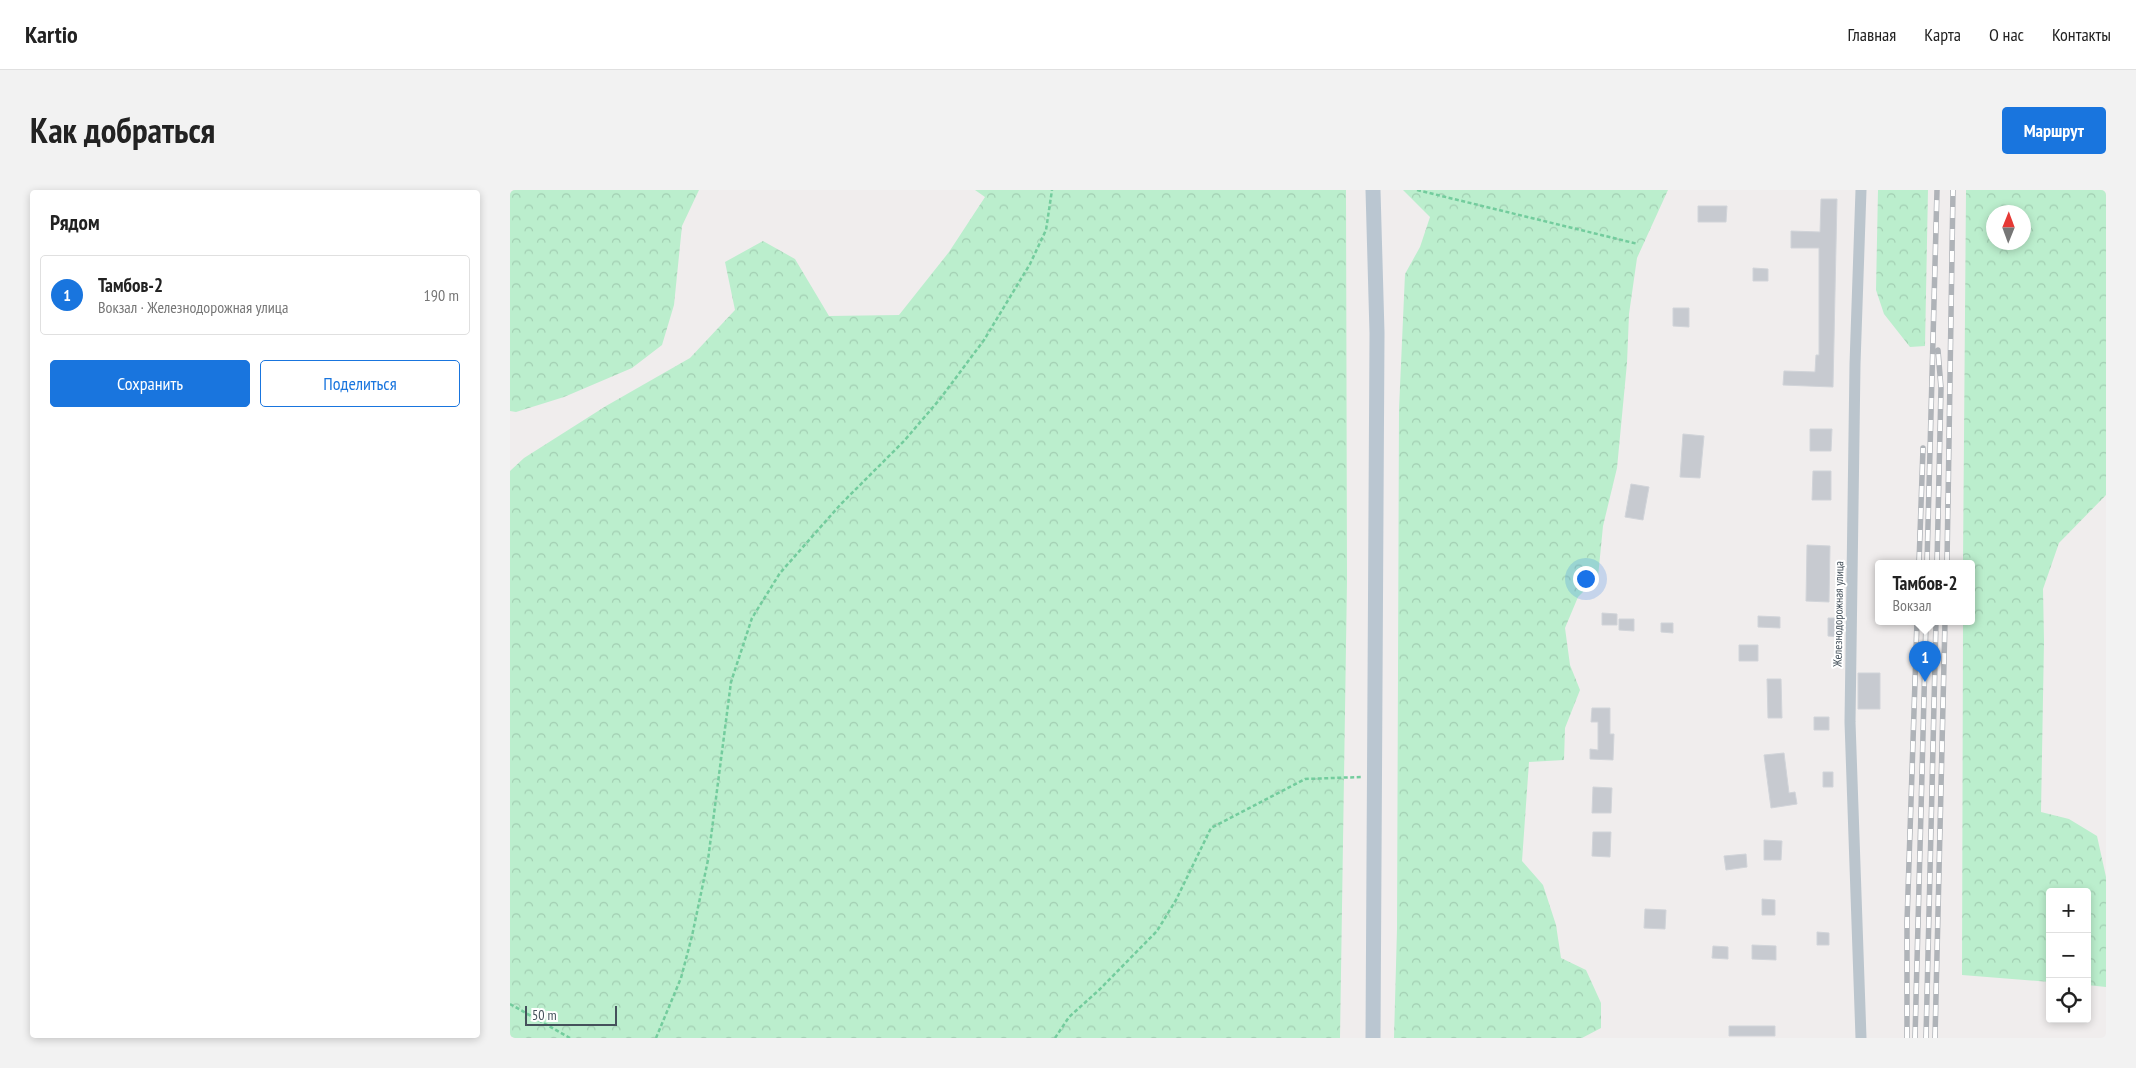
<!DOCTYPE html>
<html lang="ru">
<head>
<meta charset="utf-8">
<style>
  body { margin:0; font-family:"PT Sans Narrow",sans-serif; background:#f2f2f2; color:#222 }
  .controls { position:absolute; right:15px; bottom:15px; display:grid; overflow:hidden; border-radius:5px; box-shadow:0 2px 8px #0003 }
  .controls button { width:45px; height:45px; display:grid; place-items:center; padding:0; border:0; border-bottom:1px solid #e0e0e0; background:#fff; color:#222; font:25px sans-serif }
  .compass { position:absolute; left:1476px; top:15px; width:45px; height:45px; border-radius:50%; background:#fff; box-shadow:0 2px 8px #0003; rotate:1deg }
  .scale { position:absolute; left:15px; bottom:12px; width:92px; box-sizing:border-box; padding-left:5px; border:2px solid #45515b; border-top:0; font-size:14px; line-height:18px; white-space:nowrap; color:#45515b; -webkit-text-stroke:4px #fff; paint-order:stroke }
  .you { position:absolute; left:1075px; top:388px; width:18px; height:18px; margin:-12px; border:4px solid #fff; border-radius:50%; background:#1a73e8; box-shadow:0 0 0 8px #1a73e833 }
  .badge { display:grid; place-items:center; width:32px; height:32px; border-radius:50%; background:#1975de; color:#fff; font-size:16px; font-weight:700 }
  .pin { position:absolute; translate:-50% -41px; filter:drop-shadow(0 1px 2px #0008) }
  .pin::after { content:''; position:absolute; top:26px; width:18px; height:15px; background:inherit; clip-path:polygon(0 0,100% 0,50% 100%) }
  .popup { position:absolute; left:1365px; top:370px; width:100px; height:65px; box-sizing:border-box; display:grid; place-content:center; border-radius:5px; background:#fff; filter:drop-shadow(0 1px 4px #0005); font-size:16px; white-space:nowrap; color:#767676 }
  .popup b { font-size:19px; color:#222 }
  .popup::after { content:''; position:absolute; left:50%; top:100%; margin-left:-10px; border:10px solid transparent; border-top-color:#fff }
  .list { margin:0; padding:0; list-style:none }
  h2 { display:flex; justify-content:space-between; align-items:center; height:65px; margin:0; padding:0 20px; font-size:21px }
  h2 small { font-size:16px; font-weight:400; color:#767676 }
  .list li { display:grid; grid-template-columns:32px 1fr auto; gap:15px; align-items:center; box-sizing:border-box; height:80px; margin:0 10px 10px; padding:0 10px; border:1px solid #e0e0e0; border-radius:5px }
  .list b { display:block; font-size:19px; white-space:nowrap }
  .list p { margin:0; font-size:16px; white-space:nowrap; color:#767676 }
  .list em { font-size:16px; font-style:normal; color:#767676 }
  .actions { display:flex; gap:10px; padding:15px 20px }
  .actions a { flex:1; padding:11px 0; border:1px solid #1975de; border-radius:5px; text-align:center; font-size:18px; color:#1975de }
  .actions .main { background:#1975de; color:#fff }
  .icon { flex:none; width:28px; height:28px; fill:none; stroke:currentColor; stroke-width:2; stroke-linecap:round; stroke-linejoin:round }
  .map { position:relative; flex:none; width:1596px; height:848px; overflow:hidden; border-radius:5px }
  header { display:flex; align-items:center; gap:30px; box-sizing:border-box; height:70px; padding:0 25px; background:#fff; border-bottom:1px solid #e0e0e0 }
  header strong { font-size:24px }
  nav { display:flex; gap:28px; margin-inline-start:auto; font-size:18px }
  .intro { display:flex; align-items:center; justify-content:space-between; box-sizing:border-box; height:120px; padding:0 30px }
  h1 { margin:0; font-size:35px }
  .button { padding:12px 22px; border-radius:5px; background:#1975de; color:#fff; font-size:18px; font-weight:700 }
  main { display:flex; gap:30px; padding:0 30px }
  aside { flex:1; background:#fff; border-radius:5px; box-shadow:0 2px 8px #0003 }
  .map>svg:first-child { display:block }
  .forest { fill:url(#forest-crowns); fill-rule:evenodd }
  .building { fill:#c7cad0; stroke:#d1d4d9 }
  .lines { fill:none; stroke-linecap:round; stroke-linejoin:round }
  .path { stroke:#73cc9d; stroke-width:2.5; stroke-dasharray:4 2.5; stroke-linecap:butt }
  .minor { stroke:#bbc5cd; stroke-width:11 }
  .secondary { stroke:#bac6d1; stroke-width:15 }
  .rail-casing { stroke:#afb3b8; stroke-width:5.5 }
  .rail { stroke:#fff; stroke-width:4; stroke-dasharray:11; stroke-linecap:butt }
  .labels { text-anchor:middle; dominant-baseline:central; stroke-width:4; stroke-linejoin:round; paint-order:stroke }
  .street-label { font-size:12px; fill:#45515b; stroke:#fff }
</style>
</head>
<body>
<header>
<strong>Kartio</strong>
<nav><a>Главная</a><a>Карта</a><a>О нас</a><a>Контакты</a></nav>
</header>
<div class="intro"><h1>Как добраться</h1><a class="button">Маршрут</a></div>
<main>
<aside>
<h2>Рядом<small></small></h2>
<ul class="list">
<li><span class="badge">1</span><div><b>Тамбов-2</b><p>Вокзал · Железнодорожная улица</p></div><em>190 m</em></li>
</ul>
<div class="actions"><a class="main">Сохранить</a><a>Поделиться</a></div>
</aside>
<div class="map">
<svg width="1596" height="848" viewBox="0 0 1596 848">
  <defs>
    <pattern id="forest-crowns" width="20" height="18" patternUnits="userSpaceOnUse" patternTransform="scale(1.25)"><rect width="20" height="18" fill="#bbeecd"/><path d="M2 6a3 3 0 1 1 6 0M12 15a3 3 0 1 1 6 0" fill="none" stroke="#a2ceb2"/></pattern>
  </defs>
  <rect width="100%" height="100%" fill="#f0eded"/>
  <path class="forest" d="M 0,0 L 189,0 L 172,36 L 164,115 L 152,155 L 122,178 L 54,207 L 6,222 L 0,221 Z
    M 465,0 L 836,0 L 837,391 L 830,848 L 0,848 L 0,281 L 14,268 L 96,216 L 180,168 L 225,120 L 215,72 L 253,51 L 285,69 L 319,126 L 389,125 L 439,62 L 475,7 Z
    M 893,0 L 1158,0 L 1127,68 L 1119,124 L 1117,173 L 1107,278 L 1093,336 L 1088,387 L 1068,407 L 1055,438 L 1060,475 L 1070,500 L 1055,538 L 1054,570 L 1019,572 L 1012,671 L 1033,695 L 1046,735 L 1051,768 L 1076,780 L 1091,813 L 1091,838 L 1072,848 L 884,848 L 887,739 L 889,219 L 895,84 L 910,57 L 920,27 Z
    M 1368,0 L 1418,0 L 1415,156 L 1400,157 L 1374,124 L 1366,100 Z
    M 1456,0 L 1596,0 L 1596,305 L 1549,353 L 1533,399 L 1534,451 L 1531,622 L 1559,629 L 1587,646 L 1596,687 L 1596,797 L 1577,795 L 1577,702 L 1540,702 L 1540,792 L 1452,785 L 1453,431 L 1461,431 L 1461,373 L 1453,373 ZM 1514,22 L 1514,52 L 1484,52 L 1484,22 Z"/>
  <path class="building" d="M 1311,9 L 1327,9 L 1323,197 L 1273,195 L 1274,181 L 1305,182 L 1306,165 L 1309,165 L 1309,58 L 1281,58 L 1281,41 L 1310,42 Z
    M 1188,16 L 1217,16 L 1216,32 L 1188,32 Z
    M 1243,78 L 1258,79 L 1258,91 L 1243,91 Z
    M 1163,118 L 1179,118 L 1179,137 L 1163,136 Z
    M 1300,239 L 1322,239 L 1321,261 L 1300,261 Z
    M 1173,244 L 1194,246 L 1190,288 L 1170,287 Z
    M 1303,281 L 1321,281 L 1321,310 L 1302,310 Z
    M 1121,294 L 1139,297 L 1133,330 L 1115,327 Z
    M 1297,355 L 1320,356 L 1319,412 L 1296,411 Z
    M 1092,423 L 1107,424 L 1107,435 L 1092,435 Z
    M 1248,426 L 1270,427 L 1270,438 L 1248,437 Z
    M 1318,428 L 1329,428 L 1329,447 L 1318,446 Z
    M 1109,429 L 1124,429 L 1124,441 L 1109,440 Z
    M 1151,433 L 1163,433 L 1163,443 L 1151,442 Z
    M 1229,455 L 1248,455 L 1248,471 L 1229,471 Z
    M 1348,483 L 1370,483 L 1370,519 L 1348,519 Z
    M 1257,489 L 1271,489 L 1272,528 L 1258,528 Z
    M 1082,518 L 1100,518 L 1100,544 L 1104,544 L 1103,570 L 1080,569 L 1080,559 L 1088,560 L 1088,532 L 1081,532 Z
    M 1304,527 L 1319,527 L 1319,540 L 1304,540 Z
    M 1274,563 L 1279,603 L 1285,602 L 1287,614 L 1261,618 L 1254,565 Z
    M 1313,582 L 1323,582 L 1323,597 L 1313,597 Z
    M 1083,597 L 1102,598 L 1101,623 L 1082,623 Z
    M 1083,642 L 1101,642 L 1100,667 L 1082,666 Z
    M 1254,650 L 1272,651 L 1271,670 L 1254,670 Z
    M 1236,664 L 1237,677 L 1216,680 L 1214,666 Z
    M 1252,709 L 1265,710 L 1265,725 L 1252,725 Z
    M 1135,719 L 1156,720 L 1155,739 L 1134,738 Z
    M 1307,742 L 1319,743 L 1319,755 L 1307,755 Z
    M 1242,755 L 1266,756 L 1266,770 L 1242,769 Z
    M 1203,756 L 1218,757 L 1218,769 L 1202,768 Z
    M 1219,836 L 1265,836 L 1265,846 L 1219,846 Z"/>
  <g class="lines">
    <path class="path" d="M 907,0 L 1128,54
      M 0,814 L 60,848
      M 146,848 L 171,788 L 182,746 L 198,670 L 221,492 L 242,428 L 270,383 L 330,315 L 394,251 L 430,209 L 474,150 L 520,74 L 536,40 L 542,0
      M 545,848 L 559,827 L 589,800 L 647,741 L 666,710 L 701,638 L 795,589 L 851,587"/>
    <path class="minor" d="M 1351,848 L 1340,532 L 1345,174 L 1351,0"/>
    <path class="secondary" d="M 863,848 L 867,143 L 863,0"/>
    <defs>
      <path id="rail" d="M 1438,314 L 1443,0
        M 1409,373 L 1413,258
        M 1417,373 L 1427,0
        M 1427,373 L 1431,198 L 1428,160
        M 1437,373 L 1438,308
        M 1397,848 L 1397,732 L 1407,431
        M 1405,848 L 1416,431
        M 1416,848 L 1426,431
        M 1425,848 L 1435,431"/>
    </defs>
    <use href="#rail" class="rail-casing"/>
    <use href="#rail" class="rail"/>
  </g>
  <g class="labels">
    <g class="street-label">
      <text transform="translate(1328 424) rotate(-89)">Железнодорожная улица</text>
    </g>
  </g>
</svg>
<div class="controls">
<button>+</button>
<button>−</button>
<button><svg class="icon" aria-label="locate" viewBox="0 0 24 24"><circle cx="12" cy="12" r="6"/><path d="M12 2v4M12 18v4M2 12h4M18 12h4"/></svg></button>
</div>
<svg class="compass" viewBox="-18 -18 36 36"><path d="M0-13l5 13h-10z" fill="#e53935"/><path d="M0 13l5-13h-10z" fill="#767676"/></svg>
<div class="scale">50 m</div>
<div class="you"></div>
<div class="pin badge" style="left:1415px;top:492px">1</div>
<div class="popup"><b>Тамбов-2</b>Вокзал</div>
</div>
</main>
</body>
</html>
